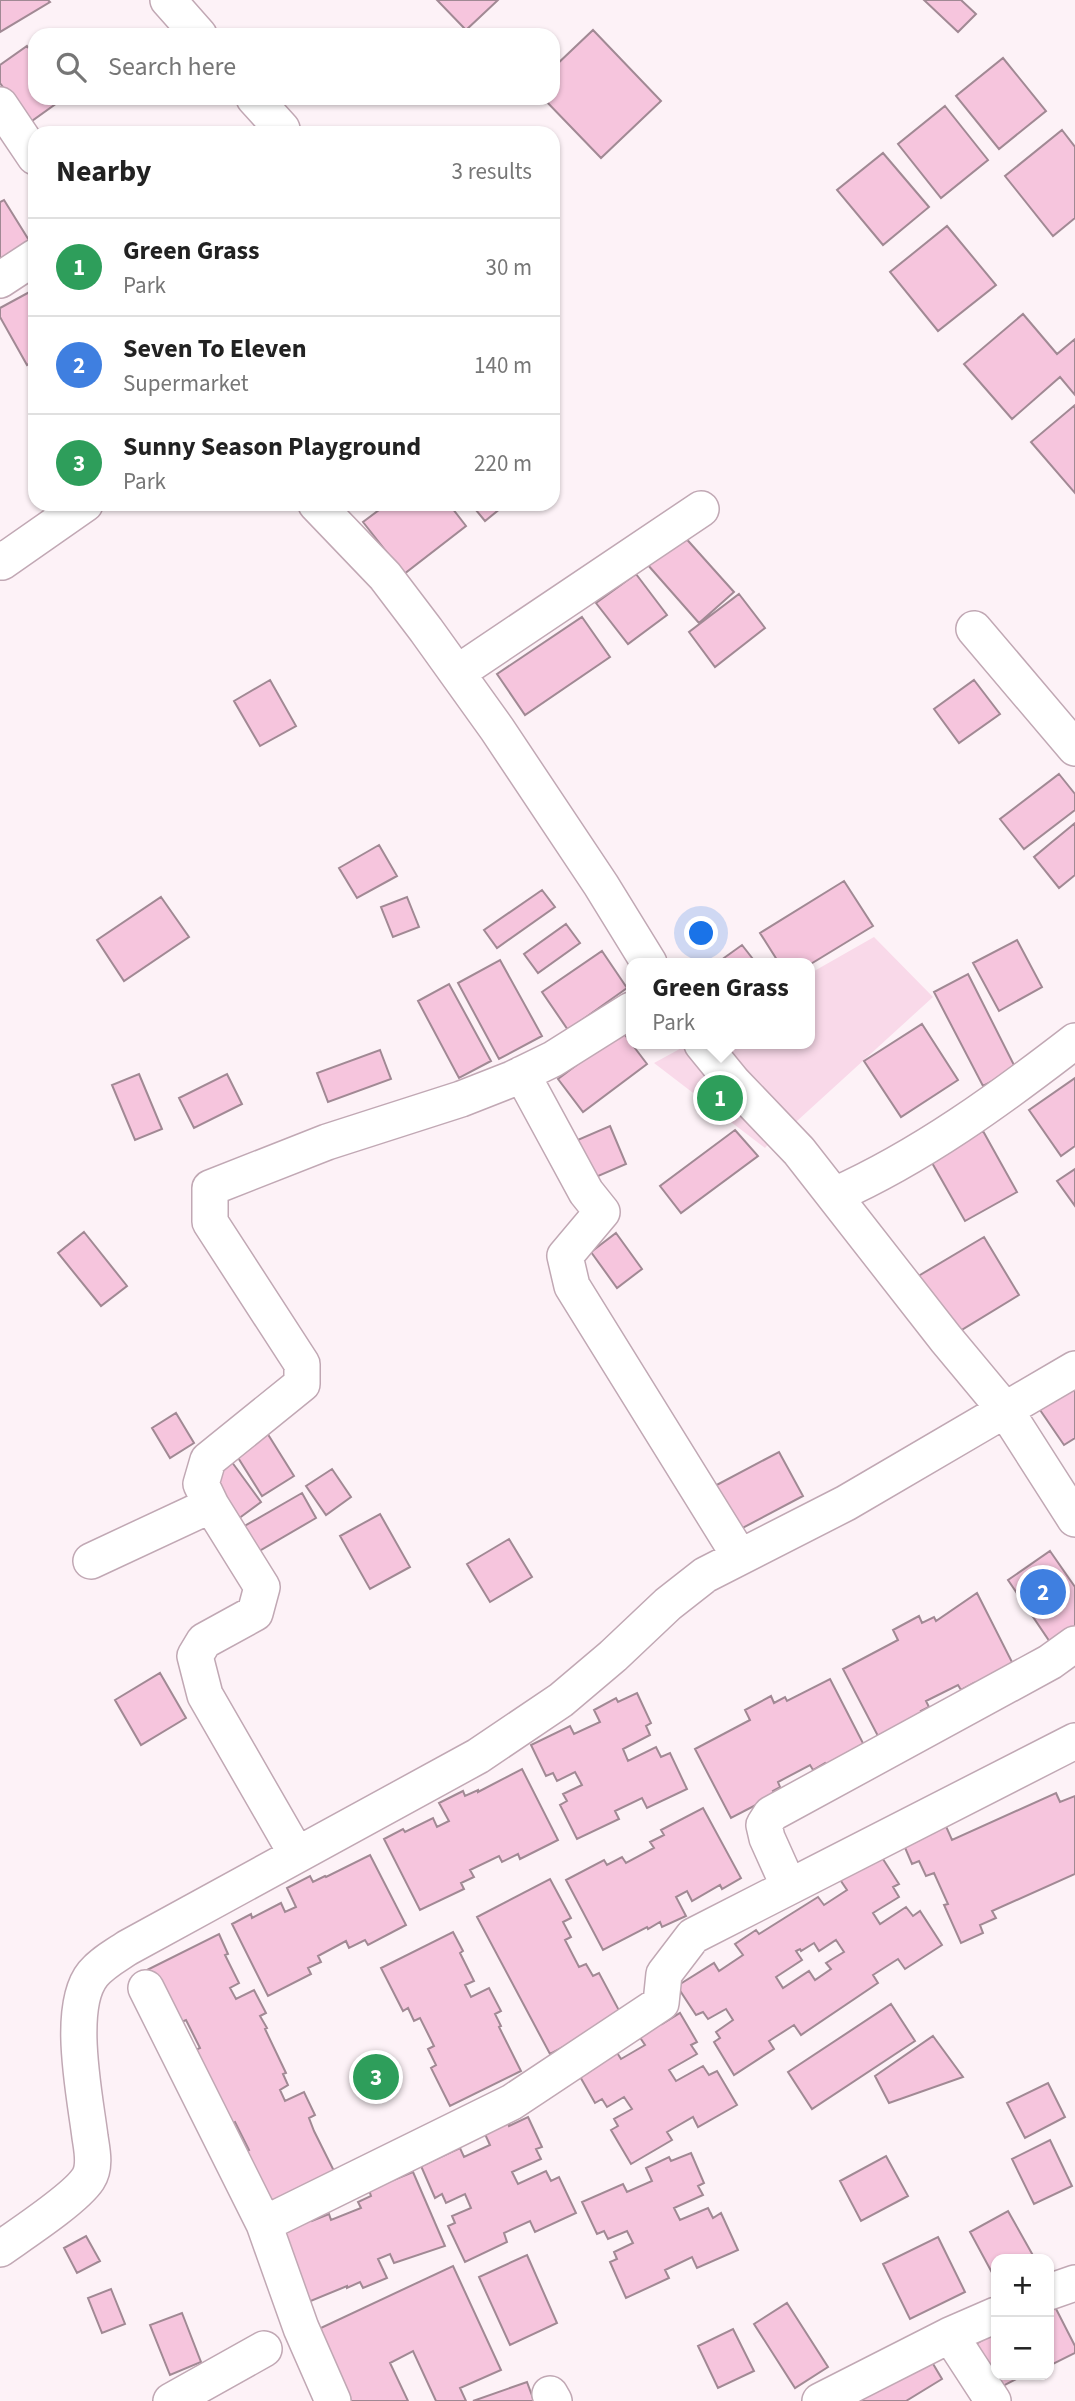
<!DOCTYPE html>
<html lang="en">
<head>
<meta charset="utf-8">
<style>
  body { margin:0; font-family:"Source Sans 3",sans-serif; background:#f6f6f6; color:#222 }
  .controls { position:absolute; right:21px; bottom:21px; display:grid; overflow:hidden; border-radius:14px; box-shadow:0 2px 5px #0004 }
  .controls button { width:63px; height:63px; display:grid; place-items:center; padding:0; border:0; border-bottom:2px solid #e0e0e0; background:#fff; color:#222; font:35px sans-serif }
  .you { position:absolute; left:702px; top:934px; width:24px; height:24px; margin:-18px; border:5px solid #fff; border-radius:50%; background:#1a73e8; box-shadow:0 0 0 10px #1a73e833 }
  .badge { display:grid; place-items:center; width:46px; height:46px; border-radius:50%; background:#0f766e; color:#fff; font-size:23px; font-weight:700 }
  .pin { position:absolute; translate:-50% -50%; border:4px solid #fff; box-shadow:0 2px 7px #0006 }
  .popup { position:absolute; left:626px; top:958px; width:189px; height:91px; box-sizing:border-box; display:grid; place-content:center; border-radius:14px; background:#fff; filter:drop-shadow(0 2px 5px #0005); font-size:23px; white-space:nowrap; color:#767676 }
  .popup b { font-size:26px; color:#222 }
  .popup::after { content:''; position:absolute; left:50%; top:100%; margin-left:-14px; border:14px solid transparent; border-top-color:#fff }
  .list { margin:0; padding:0; list-style:none }
  h2 { display:flex; justify-content:space-between; align-items:center; height:91px; margin:0; padding:0 28px; font-size:30px }
  h2 small { font-size:23px; font-weight:400; color:#767676 }
  .list li { display:grid; grid-template-columns:46px 1fr auto; gap:21px; align-items:center; box-sizing:border-box; height:98px; padding:0 28px; border-top:2px solid #e0e0e0 }
  .list b { display:block; font-size:26px; white-space:nowrap }
  .list p { margin:0; font-size:23px; white-space:nowrap; color:#767676 }
  .list em { font-size:23px; font-style:normal; color:#767676 }
  .icon { flex:none; width:38px; height:38px; fill:none; stroke:currentColor; stroke-width:2; stroke-linecap:round; stroke-linejoin:round }
  .map { position:relative; flex:none; width:1075px; height:2401px; overflow:hidden }
  .search { position:absolute; background:#fff; box-shadow:0 2px 5px #0004; left:28px; top:28px; width:532px; height:77px; display:flex; align-items:center; gap:18px; box-sizing:border-box; padding:0 24px; border-radius:21px; color:#767676; font-size:26px }
  .panel { position:absolute; background:#fff; box-shadow:0 2px 5px #0004; left:28px; top:126px; width:532px; height:385px; border-radius:21px }
  .map>svg:first-child { display:block }
  .green { fill:#f9d9e9 }
  .building { fill:#f6c5dd; stroke:#a18994; stroke-width:2; fill-rule:evenodd }
  .lines { fill:none; stroke-linecap:round; stroke-linejoin:round }
  .minor-casing { stroke:#c1a8b4; stroke-width:38 }
  .minor { stroke:#fff; stroke-width:35 }
</style>
</head>
<body>
<div class="map">
<svg width="1075" height="2401" viewBox="0 0 1075 2401">
  <rect width="100%" height="100%" fill="#fdf2f7"/>
  <path class="green" d="M 874,937 L 933,997 L 786,1131 L 704,1044 L 809,1044 L 809,974 Z
    M 687,1045 L 777,1134 L 765,1148 L 654,1063 Z"/>
  <path class="building" d="M 0,0 L 48,0 L 50,2 L 0,32 Z
    M 437,0 L 498,0 L 466,30 Z
    M 924,0 L 961,0 L 976,14 L 958,32 Z
    M 593,30 L 661,101 L 601,158 L 543,98 L 553,98 L 553,68 Z
    M 27,46 L 35,57 L 35,98 L 64,98 L 29,123 L 0,83 L 0,65 Z
    M 1003,58 L 1046,111 L 999,149 L 956,96 Z
    M 945,106 L 988,160 L 941,198 L 898,144 Z
    M 1062,130 L 1075,147 L 1075,218 L 1053,236 L 1005,176 Z
    M 883,153 L 929,207 L 883,245 L 837,190 Z
    M 4,200 L 35,250 L 0,272 L 0,202 Z
    M 947,226 L 996,285 L 938,331 L 890,272 Z
    M 35,289 L 35,360 L 27,365 L 0,317 L 0,308 Z
    M 1023,314 L 1057,354 L 1075,339 L 1075,395 L 1060,377 L 1012,419 L 964,364 Z
    M 1075,405 L 1075,493 L 1031,442 Z
    M 387,504 L 449,504 L 466,526 L 404,574 L 363,522 Z
    M 471,504 L 506,504 L 485,521 Z
    M 682,534 L 734,592 L 699,623 L 647,564 Z
    M 636,574 L 667,615 L 628,644 L 596,603 Z
    M 739,594 L 765,628 L 715,667 L 689,632 Z
    M 582,617 L 610,657 L 525,715 L 497,674 Z
    M 270,680 L 296,726 L 260,746 L 234,701 Z
    M 974,680 L 1000,714 L 959,743 L 934,709 Z
    M 1059,774 L 1075,794 L 1075,810 L 1024,849 L 1000,819 Z
    M 1075,823 L 1075,875 L 1059,888 L 1034,857 Z
    M 379,845 L 397,876 L 357,898 L 339,868 Z
    M 844,881 L 873,926 L 809,965 L 809,963 L 779,963 L 760,933 Z
    M 542,890 L 555,907 L 497,948 L 484,930 Z
    M 161,897 L 189,937 L 124,981 L 97,940 Z
    M 407,897 L 419,927 L 393,937 L 381,907 Z
    M 566,924 L 580,943 L 538,973 L 524,954 Z
    M 1017,940 L 1042,987 L 999,1011 L 973,963 Z
    M 742,945 L 756,963 L 717,963 Z
    M 602,951 L 627,988 L 568,1030 L 542,992 Z
    M 500,960 L 542,1036 L 499,1059 L 458,983 Z
    M 968,974 L 1016,1069 L 983,1086 L 934,992 Z
    M 449,984 L 491,1061 L 459,1078 L 418,1001 Z
    M 922,1024 L 958,1080 L 901,1117 L 864,1061 Z
    M 622,1031 L 647,1064 L 583,1112 L 558,1079 Z
    M 380,1050 L 391,1079 L 328,1102 L 317,1073 Z
    M 139,1074 L 162,1129 L 135,1140 L 112,1085 Z
    M 227,1074 L 242,1104 L 194,1128 L 179,1098 Z
    M 1075,1078 L 1075,1146 L 1061,1156 L 1029,1110 Z
    M 610,1126 L 626,1164 L 589,1180 L 573,1142 Z
    M 735,1130 L 758,1156 L 681,1213 L 660,1186 Z
    M 983,1131 L 1017,1192 L 965,1221 L 931,1161 Z
    M 1075,1169 L 1075,1206 L 1057,1181 Z
    M 84,1232 L 127,1286 L 101,1306 L 58,1253 Z
    M 616,1233 L 642,1269 L 617,1288 L 591,1252 Z
    M 984,1237 L 1019,1295 L 950,1337 L 915,1278 Z
    M 1075,1382 L 1075,1438 L 1064,1445 L 1038,1407 Z
    M 176,1413 L 194,1443 L 170,1458 L 152,1428 Z
    M 264,1428 L 294,1476 L 262,1496 L 232,1448 Z
    M 779,1452 L 803,1496 L 735,1532 L 711,1488 Z
    M 226,1454 L 261,1502 L 234,1522 L 212,1465 Z
    M 332,1469 L 351,1497 L 326,1515 L 306,1486 Z
    M 302,1493 L 316,1518 L 249,1557 L 234,1532 Z
    M 380,1514 L 410,1567 L 370,1589 L 340,1536 Z
    M 509,1539 L 532,1577 L 490,1602 L 467,1564 Z
    M 1050,1551 L 1075,1587 L 1075,1629 L 1052,1645 L 1008,1580 Z
    M 977,1593 L 1015,1668 L 976,1688 L 974,1683 L 961,1690 L 958,1685 L 926,1701 L 929,1707 L 921,1711 L 924,1716 L 879,1738 L 843,1669 L 898,1640 L 893,1630 L 919,1616 L 922,1623 L 934,1617 L 936,1621 Z
    M 160,1673 L 186,1718 L 141,1745 L 115,1700 Z
    M 830,1679 L 866,1749 L 828,1768 L 825,1763 L 813,1770 L 810,1765 L 778,1782 L 780,1787 L 773,1791 L 775,1795 L 731,1818 L 695,1749 L 750,1720 L 745,1710 L 771,1696 L 774,1703 L 785,1697 L 787,1701 Z
    M 637,1693 L 651,1723 L 646,1726 L 650,1735 L 623,1749 L 628,1761 L 656,1747 L 661,1757 L 670,1753 L 687,1789 L 647,1808 L 642,1798 L 615,1811 L 619,1819 L 577,1839 L 560,1805 L 567,1801 L 563,1794 L 582,1785 L 575,1772 L 557,1781 L 553,1773 L 546,1776 L 531,1745 L 570,1726 L 574,1734 L 600,1722 L 594,1710 L 616,1698 L 618,1702 Z
    M 522,1769 L 558,1840 L 520,1859 L 518,1854 L 502,1862 L 499,1856 L 470,1870 L 474,1877 L 461,1883 L 464,1889 L 420,1910 L 384,1839 L 403,1829 L 405,1832 L 433,1818 L 437,1827 L 449,1821 L 439,1803 L 463,1791 L 465,1796 L 478,1790 L 478,1792 Z
    M 1056,1793 L 1060,1802 L 1075,1796 L 1075,1874 L 992,1911 L 996,1918 L 980,1925 L 983,1933 L 961,1943 L 944,1905 L 948,1904 L 934,1873 L 926,1876 L 919,1861 L 912,1864 L 903,1843 L 945,1824 L 952,1840 Z
    M 703,1808 L 741,1878 L 722,1889 L 720,1885 L 692,1901 L 687,1891 L 676,1897 L 686,1916 L 662,1927 L 660,1922 L 648,1929 L 647,1927 L 603,1950 L 566,1880 L 604,1860 L 607,1865 L 622,1857 L 626,1863 L 654,1848 L 650,1842 L 664,1835 L 661,1830 Z
    M 370,1855 L 406,1925 L 368,1945 L 365,1940 L 349,1948 L 346,1941 L 318,1956 L 321,1962 L 308,1968 L 311,1974 L 268,1996 L 232,1924 L 251,1914 L 252,1918 L 281,1903 L 285,1912 L 296,1907 L 287,1888 L 310,1876 L 313,1882 L 325,1876 L 326,1877 Z
    M 881,1856 L 899,1884 L 893,1887 L 899,1897 L 873,1913 L 880,1924 L 906,1907 L 913,1916 L 920,1911 L 942,1945 L 905,1969 L 898,1959 L 873,1975 L 878,1983 L 801,2035 L 794,2025 L 769,2041 L 774,2049 L 734,2075 L 714,2042 L 720,2038 L 716,2032 L 733,2020 L 726,2009 L 708,2019 L 703,2012 L 696,2015 L 677,1986 L 714,1963 L 719,1971 L 743,1955 L 735,1944 L 756,1930 L 759,1934 L 818,1897 L 824,1905 L 847,1890 L 839,1878 ZM 836,1940 L 844,1952 L 826,1963 L 831,1969 L 815,1980 L 809,1971 L 783,1988 L 776,1977 L 802,1960 L 796,1951 L 800,1949 L 801,1951 L 814,1943 L 819,1951 Z
    M 550,1879 L 571,1918 L 563,1922 L 571,1937 L 565,1940 L 579,1967 L 586,1964 L 593,1976 L 599,1973 L 622,2016 L 550,2054 L 477,1917 Z
    M 453,1932 L 463,1951 L 460,1953 L 474,1981 L 465,1985 L 471,1997 L 489,1988 L 501,2011 L 495,2014 L 501,2026 L 499,2027 L 521,2071 L 450,2106 L 431,2068 L 436,2065 L 428,2049 L 434,2046 L 420,2018 L 414,2021 L 408,2008 L 403,2011 L 381,1968 Z
    M 219,1934 L 228,1954 L 225,1955 L 239,1983 L 230,1988 L 236,1999 L 254,1990 L 266,2013 L 260,2016 L 267,2028 L 265,2029 L 286,2073 L 283,2074 L 288,2085 L 280,2090 L 285,2101 L 304,2092 L 315,2115 L 309,2118 L 314,2131 L 336,2175 L 264,2210 L 242,2153 L 249,2150 L 235,2122 L 229,2125 L 193,2051 L 200,2048 L 186,2020 L 179,2023 L 168,2013 L 147,1970 Z
    M 891,2004 L 915,2041 L 812,2109 L 788,2072 Z
    M 680,2013 L 697,2042 L 691,2045 L 697,2054 L 669,2070 L 676,2081 L 703,2066 L 709,2075 L 717,2071 L 737,2105 L 698,2127 L 693,2117 L 667,2132 L 672,2140 L 631,2164 L 611,2130 L 618,2126 L 614,2119 L 632,2109 L 624,2097 L 607,2107 L 602,2099 L 595,2103 L 578,2073 L 616,2051 L 621,2059 L 645,2045 L 637,2033 L 660,2020 L 662,2024 Z
    M 933,2036 L 963,2077 L 889,2103 L 875,2076 Z
    M 1048,2083 L 1065,2117 L 1025,2138 L 1007,2103 Z
    M 528,2117 L 542,2147 L 536,2149 L 541,2159 L 512,2172 L 518,2184 L 546,2171 L 551,2181 L 559,2177 L 576,2213 L 535,2232 L 530,2221 L 504,2233 L 507,2242 L 465,2262 L 448,2226 L 455,2223 L 452,2216 L 471,2208 L 465,2194 L 446,2203 L 442,2194 L 435,2198 L 421,2166 L 460,2148 L 464,2157 L 490,2145 L 484,2132 L 508,2122 L 509,2126 Z
    M 1050,2140 L 1072,2186 L 1034,2204 L 1012,2159 Z
    M 691,2153 L 704,2183 L 698,2186 L 703,2195 L 674,2208 L 680,2220 L 708,2208 L 713,2218 L 721,2213 L 738,2250 L 697,2268 L 692,2257 L 665,2270 L 669,2278 L 626,2298 L 610,2262 L 617,2259 L 614,2252 L 633,2243 L 627,2231 L 608,2239 L 604,2231 L 597,2234 L 582,2202 L 623,2184 L 627,2192 L 652,2181 L 646,2168 L 669,2157 L 671,2161 Z
    M 886,2156 L 908,2196 L 861,2221 L 840,2181 Z
    M 413,2172 L 445,2246 L 394,2263 L 390,2254 L 378,2259 L 387,2278 L 363,2288 L 360,2282 L 347,2288 L 347,2286 L 301,2305 L 271,2232 L 310,2215 L 312,2221 L 329,2214 L 331,2220 L 361,2208 L 358,2202 L 371,2196 L 369,2190 Z
    M 1008,2211 L 1035,2259 L 996,2259 L 996,2280 L 970,2232 Z
    M 86,2236 L 100,2261 L 77,2273 L 64,2248 Z
    M 938,2237 L 965,2292 L 910,2319 L 883,2264 Z
    M 527,2255 L 557,2323 L 510,2345 L 479,2277 Z
    M 453,2266 L 501,2370 L 460,2388 L 466,2401 L 436,2401 L 413,2351 L 390,2363 L 408,2401 L 338,2401 L 308,2334 Z
    M 111,2289 L 125,2324 L 102,2333 L 88,2298 Z
    M 1052,2301 L 1075,2346 L 1075,2353 L 1049,2366 L 1049,2303 Z
    M 787,2303 L 828,2367 L 795,2388 L 754,2324 Z
    M 182,2313 L 201,2362 L 170,2375 L 150,2325 Z
    M 733,2329 L 754,2371 L 718,2388 L 698,2346 Z
    M 996,2332 L 996,2375 L 1024,2375 L 1001,2387 L 976,2344 Z
    M 926,2352 L 942,2379 L 906,2401 L 853,2401 Z
    M 527,2382 L 534,2401 L 473,2401 Z"/>
  <g class="lines">
    <defs>
      <path id="minor" d="M 168,0 L 199,35
        M 254,98 L 282,129
        M 0,105 L 35,157
        M 0,280 L 35,257
        M 316,504 L 385,576 L 426,630 L 497,729 L 601,885 L 649,963
        M 0,559 L 2,562 L 85,504
        M 974,629 L 1075,748
        M 457,673 L 701,509
        M 702,1044 L 733,1082 L 799,1151 L 946,1339 L 1006,1411 L 1075,1519
        M 522,1074 L 586,1192 L 602,1212 L 565,1256 L 572,1286 L 740,1557
        M 835,1195 C 922,1156 1000,1099 1075,1041
        M 211,1505 L 201,1484 L 208,1460 L 302,1384 L 302,1364 L 210,1222 L 210,1188 L 327,1142 L 461,1099 L 512,1079 L 553,1059 L 631,1010
        M 91,1561 L 211,1505 L 262,1587 L 255,1613 L 204,1641 L 195,1656 L 205,1695 L 297,1855
        M 789,1887 L 767,1838 L 764,1825 L 771,1814 L 1050,1662 L 1075,1644
        M 146,1988 L 264,2224 L 512,2102 L 661,2003 L 664,1974 L 693,1936 L 1075,1741
        M 264,2224 L 301,2328 L 333,2401
        M 0,2249 C 21,2234 75,2199 88,2179 C 96,2167 92,2150 90,2137 C 85,2096 66,2007 93,1974 C 102,1963 115,1956 127,1948 L 478,1756 L 561,1700 L 613,1656 L 668,1604 L 705,1575 L 846,1503 L 1075,1369
        M 1049,2292 L 1075,2283
        M 950,2335 L 993,2401
        M 550,2394 L 554,2401
        M 171,2401 L 264,2349
        M 820,2401 L 950,2335 L 996,2315"/>
    </defs>
    <use href="#minor" class="minor-casing"/>
    <use href="#minor" class="minor"/>
  </g>
</svg>
<div class="controls">
<button>+</button>
<button>−</button>
</div>
<div class="you"></div>
<div class="pin badge" style="left:720px;top:1098px;background:#2e9e5b">1</div>
<div class="popup"><b>Green Grass</b>Park</div>
<div class="pin badge" style="left:1043px;top:1592px;background:#3f7fe0">2</div>
<div class="pin badge" style="left:376px;top:2077px;background:#2e9e5b">3</div>
<div class="search"><svg class="icon" aria-label="search" viewBox="0 0 24 24"><circle cx="10" cy="10" r="6"/><path d="M15 15l6 6"/></svg>Search here</div>
<section class="panel">
<h2>Nearby<small>3 results</small></h2>
<ul class="list">
<li><span class="badge" style="background:#2e9e5b">1</span><div><b>Green Grass</b><p>Park</p></div><em>30 m</em></li>
<li><span class="badge" style="background:#3f7fe0">2</span><div><b>Seven To Eleven</b><p>Supermarket</p></div><em>140 m</em></li>
<li><span class="badge" style="background:#2e9e5b">3</span><div><b>Sunny Season Playground</b><p>Park</p></div><em>220 m</em></li>
</ul>
</section>
</div>
</body>
</html>
